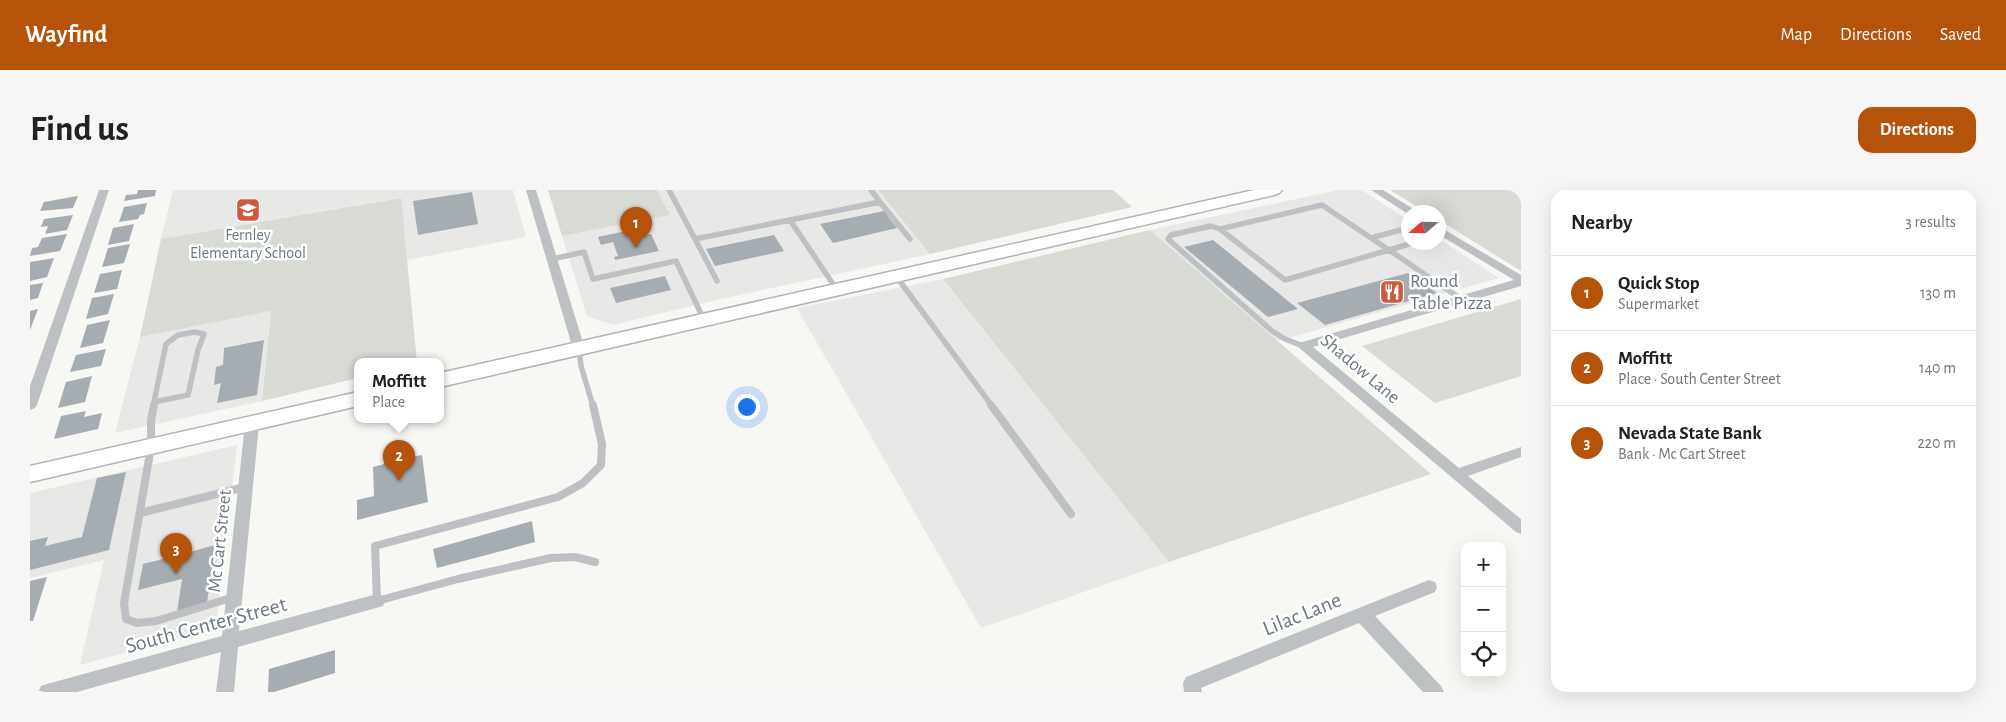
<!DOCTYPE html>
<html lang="en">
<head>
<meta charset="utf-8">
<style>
  body { margin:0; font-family:"Alegreya Sans",sans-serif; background:#f6f6f6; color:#202124 }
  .controls { position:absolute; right:15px; bottom:15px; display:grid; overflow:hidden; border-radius:10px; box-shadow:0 5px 20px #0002 }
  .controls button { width:45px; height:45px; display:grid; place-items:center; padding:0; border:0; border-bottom:1px solid #e0e0e0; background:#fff; color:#202124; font:25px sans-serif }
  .compass { position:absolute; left:1371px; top:15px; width:45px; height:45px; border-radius:50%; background:#fff; box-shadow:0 5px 20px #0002; rotate:250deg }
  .you { position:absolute; left:716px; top:216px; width:18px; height:18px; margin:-12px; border:4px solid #fff; border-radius:50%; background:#1a73e8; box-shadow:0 0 0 8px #1a73e833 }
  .badge { display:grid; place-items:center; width:32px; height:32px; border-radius:50%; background:#b45309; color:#fff; font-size:16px; font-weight:700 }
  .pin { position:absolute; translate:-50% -41px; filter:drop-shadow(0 1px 2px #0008) }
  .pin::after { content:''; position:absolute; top:26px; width:18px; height:15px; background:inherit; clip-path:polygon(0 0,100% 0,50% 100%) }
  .popup { position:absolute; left:324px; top:168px; width:90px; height:65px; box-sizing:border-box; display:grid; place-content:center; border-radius:10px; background:#fff; filter:drop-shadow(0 1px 4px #0005); font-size:16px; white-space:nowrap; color:#757577 }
  .popup b { font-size:19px; color:#202124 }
  .popup::after { content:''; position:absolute; left:50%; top:100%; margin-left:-10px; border:10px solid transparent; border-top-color:#fff }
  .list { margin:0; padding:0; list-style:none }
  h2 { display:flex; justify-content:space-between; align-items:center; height:65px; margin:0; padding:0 20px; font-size:21px }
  h2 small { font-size:16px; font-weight:400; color:#757577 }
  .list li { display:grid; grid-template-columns:32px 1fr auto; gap:15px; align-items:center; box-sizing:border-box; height:75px; padding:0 20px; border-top:1px solid #e0e0e0 }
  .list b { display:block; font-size:19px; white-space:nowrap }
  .list p { margin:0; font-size:16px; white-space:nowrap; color:#757577 }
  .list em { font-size:16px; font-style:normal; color:#757577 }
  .icon { flex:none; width:28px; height:28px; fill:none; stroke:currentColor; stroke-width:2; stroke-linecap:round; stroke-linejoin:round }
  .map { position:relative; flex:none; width:1491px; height:502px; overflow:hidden; border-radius:15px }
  header { display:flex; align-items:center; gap:30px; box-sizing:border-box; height:70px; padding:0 25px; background:#b45309; color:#fff }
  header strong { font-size:24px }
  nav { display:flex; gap:28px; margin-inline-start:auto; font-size:18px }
  .intro { display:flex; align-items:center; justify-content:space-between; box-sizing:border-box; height:120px; padding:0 30px }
  h1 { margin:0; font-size:35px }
  .button { padding:12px 22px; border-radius:15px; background:#b45309; color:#fff; font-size:18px; font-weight:700 }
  main { display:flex; gap:30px; padding:0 30px }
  aside { flex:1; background:#fff; border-radius:15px; box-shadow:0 5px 20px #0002 }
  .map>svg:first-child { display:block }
  .built { fill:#e8e8e7 }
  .green { fill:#d7dbd4 }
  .building { fill:#a6adb2 }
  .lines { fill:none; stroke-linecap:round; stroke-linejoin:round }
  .primary-casing { stroke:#b1b5b8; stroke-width:3 }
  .lane-far1 { stroke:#bdc1c4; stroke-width:5.5 }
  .lane { stroke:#bdc1c4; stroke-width:8 }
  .street { fill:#bdc1c4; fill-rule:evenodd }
  .primary { fill:#fff; fill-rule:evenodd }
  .labels { text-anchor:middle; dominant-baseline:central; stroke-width:5; stroke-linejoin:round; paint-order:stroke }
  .far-poi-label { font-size:16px; fill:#6a7881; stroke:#fff }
  .poi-label { font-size:19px; fill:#6a7881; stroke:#fff; text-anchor:start }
  .street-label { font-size:19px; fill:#6a7881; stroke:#fff }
  .near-street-label { font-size:22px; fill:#6a7881; stroke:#fff }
</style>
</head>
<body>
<header>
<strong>Wayfind</strong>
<nav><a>Map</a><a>Directions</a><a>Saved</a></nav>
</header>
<div class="intro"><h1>Find us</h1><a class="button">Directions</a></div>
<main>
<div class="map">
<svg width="1491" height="502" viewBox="0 0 1491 502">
  <rect width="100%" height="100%" fill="#f7f7f4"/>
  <path class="built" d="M 143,0 L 483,0 L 496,47 L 377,70 L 370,8 L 131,49 Z
    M 627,0 L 848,0 L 900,64 L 686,110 L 583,135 L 557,126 L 532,46 L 639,25 Z
    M 1309,0 L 1332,0 L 1378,30 L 1378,52 L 1408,52 L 1409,49 L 1469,88 L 1248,151 L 1120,40 Z
    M 913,89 L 1139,372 L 951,438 L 767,118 Z
    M 241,121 L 232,211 L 85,243 L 110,147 Z
    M 207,255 L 186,438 L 50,475 L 74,370 L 0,388 L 0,303 Z"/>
  <path class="green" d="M 518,0 L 627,0 L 640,25 L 532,46 Z
    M 848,0 L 1083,0 L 1102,17 L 900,64 Z
    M 1360,0 L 1491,0 L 1491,81 L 1409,30 L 1408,22 L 1396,22 Z
    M 371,8 L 387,172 L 328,172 L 328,188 L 232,211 L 241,121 L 110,147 L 131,49 Z
    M 1120,40 L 1401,284 L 1139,372 L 913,89 Z
    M 1491,109 L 1491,186 L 1405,213 L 1332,156 Z"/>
  <path class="building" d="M 108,0 L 126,0 L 125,6 L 94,11 L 96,5 L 107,4 Z
    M 442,2 L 448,34 L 388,45 L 383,11 Z
    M 48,6 L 43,18 L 10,21 L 14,12 Z
    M 117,13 L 114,24 L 110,25 L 108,29 L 89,32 L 94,17 Z
    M 854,21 L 867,38 L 803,53 L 790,34 Z
    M 43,25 L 37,40 L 15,44 L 18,36 L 11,37 L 14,29 Z
    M 104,34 L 99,51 L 78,55 L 83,38 Z
    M 596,41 L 599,48 L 621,44 L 629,61 L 585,70 L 584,67 L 588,66 L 583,52 L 571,55 L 568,47 Z
    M 37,44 L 30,61 L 0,66 L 2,58 L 8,57 L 12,48 Z
    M 744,45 L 754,61 L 685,76 L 676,59 Z
    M 1183,50 L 1268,119 L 1238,127 L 1154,57 Z
    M 100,54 L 94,73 L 72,77 L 78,58 Z
    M 24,68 L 17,87 L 0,91 L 0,72 Z
    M 92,80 L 87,99 L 64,103 L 70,84 Z
    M 1378,83 L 1407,103 L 1295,135 L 1267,113 Z
    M 635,86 L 641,100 L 586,113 L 580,98 Z
    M 13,93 L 8,108 L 0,110 L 0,95 Z
    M 84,104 L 78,124 L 56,129 L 62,108 Z
    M 8,119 L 0,140 L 0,121 Z
    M 80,130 L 73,153 L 50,158 L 57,135 Z
    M 234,150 L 227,205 L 187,213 L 191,193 L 184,195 L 186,177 L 193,175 L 194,158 Z
    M 76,159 L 71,176 L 40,182 L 46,165 Z
    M 62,186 L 55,212 L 28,218 L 36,192 Z
    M 56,221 L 54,227 L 72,223 L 68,239 L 24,249 L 31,226 Z
    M 369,264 L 371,269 L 392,265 L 398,312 L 327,330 L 327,310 L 344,306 L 343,277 L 354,274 L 354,268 Z
    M 96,282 L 79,360 L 0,380 L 0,351 L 18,347 L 15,356 L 52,347 L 67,288 Z
    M 502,331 L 505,352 L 407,378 L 403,359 Z
    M 160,351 L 160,362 L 185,355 L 177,413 L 147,422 L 152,389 L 108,400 L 113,374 L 141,367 L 142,356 Z
    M 17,387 L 3,431 L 0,431 L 0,391 Z
    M 305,460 L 305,483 L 244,502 L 238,502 L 239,479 Z"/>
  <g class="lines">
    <defs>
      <path id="primary" d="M 1224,0 L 1252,0 L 1249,3 L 1244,5 L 410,197 L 410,183 Z
        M 328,202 L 328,216 L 0,292 L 0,276 Z"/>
    </defs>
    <use href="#primary" class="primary-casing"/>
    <path class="lane-far1" d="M 639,0 L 665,49 L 850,12 L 841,0
      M 850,12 L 880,49
      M 1292,15 L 1359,60 L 1255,90 L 1190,39 Z
      M 760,30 L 807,100
      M 1190,39 L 1181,36 L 1141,45 L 1138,49 L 1242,141 L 1255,149 L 1273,156
      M 1341,48 L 1378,38
      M 665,49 L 687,91
      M 1359,60 L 1431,109
      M 1359,60 L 1386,52
      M 522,69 L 554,62 L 563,89 L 646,71 L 674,130
      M 866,86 L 962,216
      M 165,142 L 174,144 L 168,160 L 158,205 L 124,212 L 136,154 L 148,145 Z
      M 549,159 L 551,176 L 563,216
      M 123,216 L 124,212"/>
    <path class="lane" d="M 124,215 L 121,230 L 121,257 L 94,413 L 96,429 L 107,433 L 126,431 L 204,407
      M 563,215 L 572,254 L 571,275 L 553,293 L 528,307 L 345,356 L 347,411 L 428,389 L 521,368 L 545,367 L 565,372
      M 961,215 L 1041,324
      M 110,323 L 215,297"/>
    <path class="street" d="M 69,0 L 79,0 L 7,215 L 5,218 L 0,220 L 0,196 Z
      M 496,0 L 506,0 L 555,159 L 553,162 L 549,163 L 543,159 Z
      M 1341,0 L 1353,0 L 1388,22 L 1378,24 Z
      M 1408,36 L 1491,85 L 1491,96 L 1283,157 L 1429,278 L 1491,257 L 1491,267 L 1438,286 L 1491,329 L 1491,344 L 1486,342 L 1267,156 L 1269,153 L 1484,90 L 1408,44 Z
      M 222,229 L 227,231 L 229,234 L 209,441 L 347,404 L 353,406 L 355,411 L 353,416 L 208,457 L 204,502 L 186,502 L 191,462 L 47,502 L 8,502 L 11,496 L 17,494 L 192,446 L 215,234 L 217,231 Z
      M 1399,390 L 1405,392 L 1407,397 L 1405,402 L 1345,426 L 1411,496 L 1414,502 L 1393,502 L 1329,433 L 1171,498 L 1172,502 L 1154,502 L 1153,493 L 1156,487 Z"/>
    <use href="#primary" class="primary"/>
  </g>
  <defs>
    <symbol id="school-square" viewBox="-11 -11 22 22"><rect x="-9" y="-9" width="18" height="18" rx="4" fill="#ce5a3d" stroke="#fff"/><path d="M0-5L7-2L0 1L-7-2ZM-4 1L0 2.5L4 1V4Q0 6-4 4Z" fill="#fff"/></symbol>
    <symbol id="restaurant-square" viewBox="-11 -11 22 22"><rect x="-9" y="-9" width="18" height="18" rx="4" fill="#ce5a3d" stroke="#fff"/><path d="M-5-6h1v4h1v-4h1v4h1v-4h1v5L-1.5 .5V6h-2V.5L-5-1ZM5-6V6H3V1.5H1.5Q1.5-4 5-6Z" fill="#fff"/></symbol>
  </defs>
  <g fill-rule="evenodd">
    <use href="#school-square" x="204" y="6" width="28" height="28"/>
    <use href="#restaurant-square" x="1348" y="88" width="28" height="28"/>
  </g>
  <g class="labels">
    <g class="far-poi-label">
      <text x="218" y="45">Fernley<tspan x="218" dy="18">Elementary School</tspan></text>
    </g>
    <g class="poi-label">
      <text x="1380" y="91">Round<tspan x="1380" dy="22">Table Pizza</tspan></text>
    </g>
    <g class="street-label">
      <text transform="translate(1330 179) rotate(40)">Shadow Lane</text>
      <text transform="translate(190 351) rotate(-84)">Mc Cart Street</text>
    </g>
    <g class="near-street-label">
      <text transform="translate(1272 424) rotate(-22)">Lilac Lane</text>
      <text transform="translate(176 435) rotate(-15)">South Center Street</text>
    </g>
  </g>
</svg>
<div class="controls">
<button>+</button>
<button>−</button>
<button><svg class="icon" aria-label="locate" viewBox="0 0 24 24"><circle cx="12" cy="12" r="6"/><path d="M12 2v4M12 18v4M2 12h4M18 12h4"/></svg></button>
</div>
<svg class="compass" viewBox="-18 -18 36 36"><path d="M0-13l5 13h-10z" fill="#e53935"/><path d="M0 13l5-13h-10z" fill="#757577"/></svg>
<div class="you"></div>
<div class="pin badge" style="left:606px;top:58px">1</div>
<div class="pin badge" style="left:369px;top:291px">2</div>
<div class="popup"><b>Moffitt</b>Place</div>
<div class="pin badge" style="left:146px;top:384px">3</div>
</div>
<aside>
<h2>Nearby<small>3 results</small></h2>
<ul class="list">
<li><span class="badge">1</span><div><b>Quick Stop</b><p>Supermarket</p></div><em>130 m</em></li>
<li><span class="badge">2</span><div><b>Moffitt</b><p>Place · South Center Street</p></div><em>140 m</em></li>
<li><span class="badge">3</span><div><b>Nevada State Bank</b><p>Bank · Mc Cart Street</p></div><em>220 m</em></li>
</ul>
</aside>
</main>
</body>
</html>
